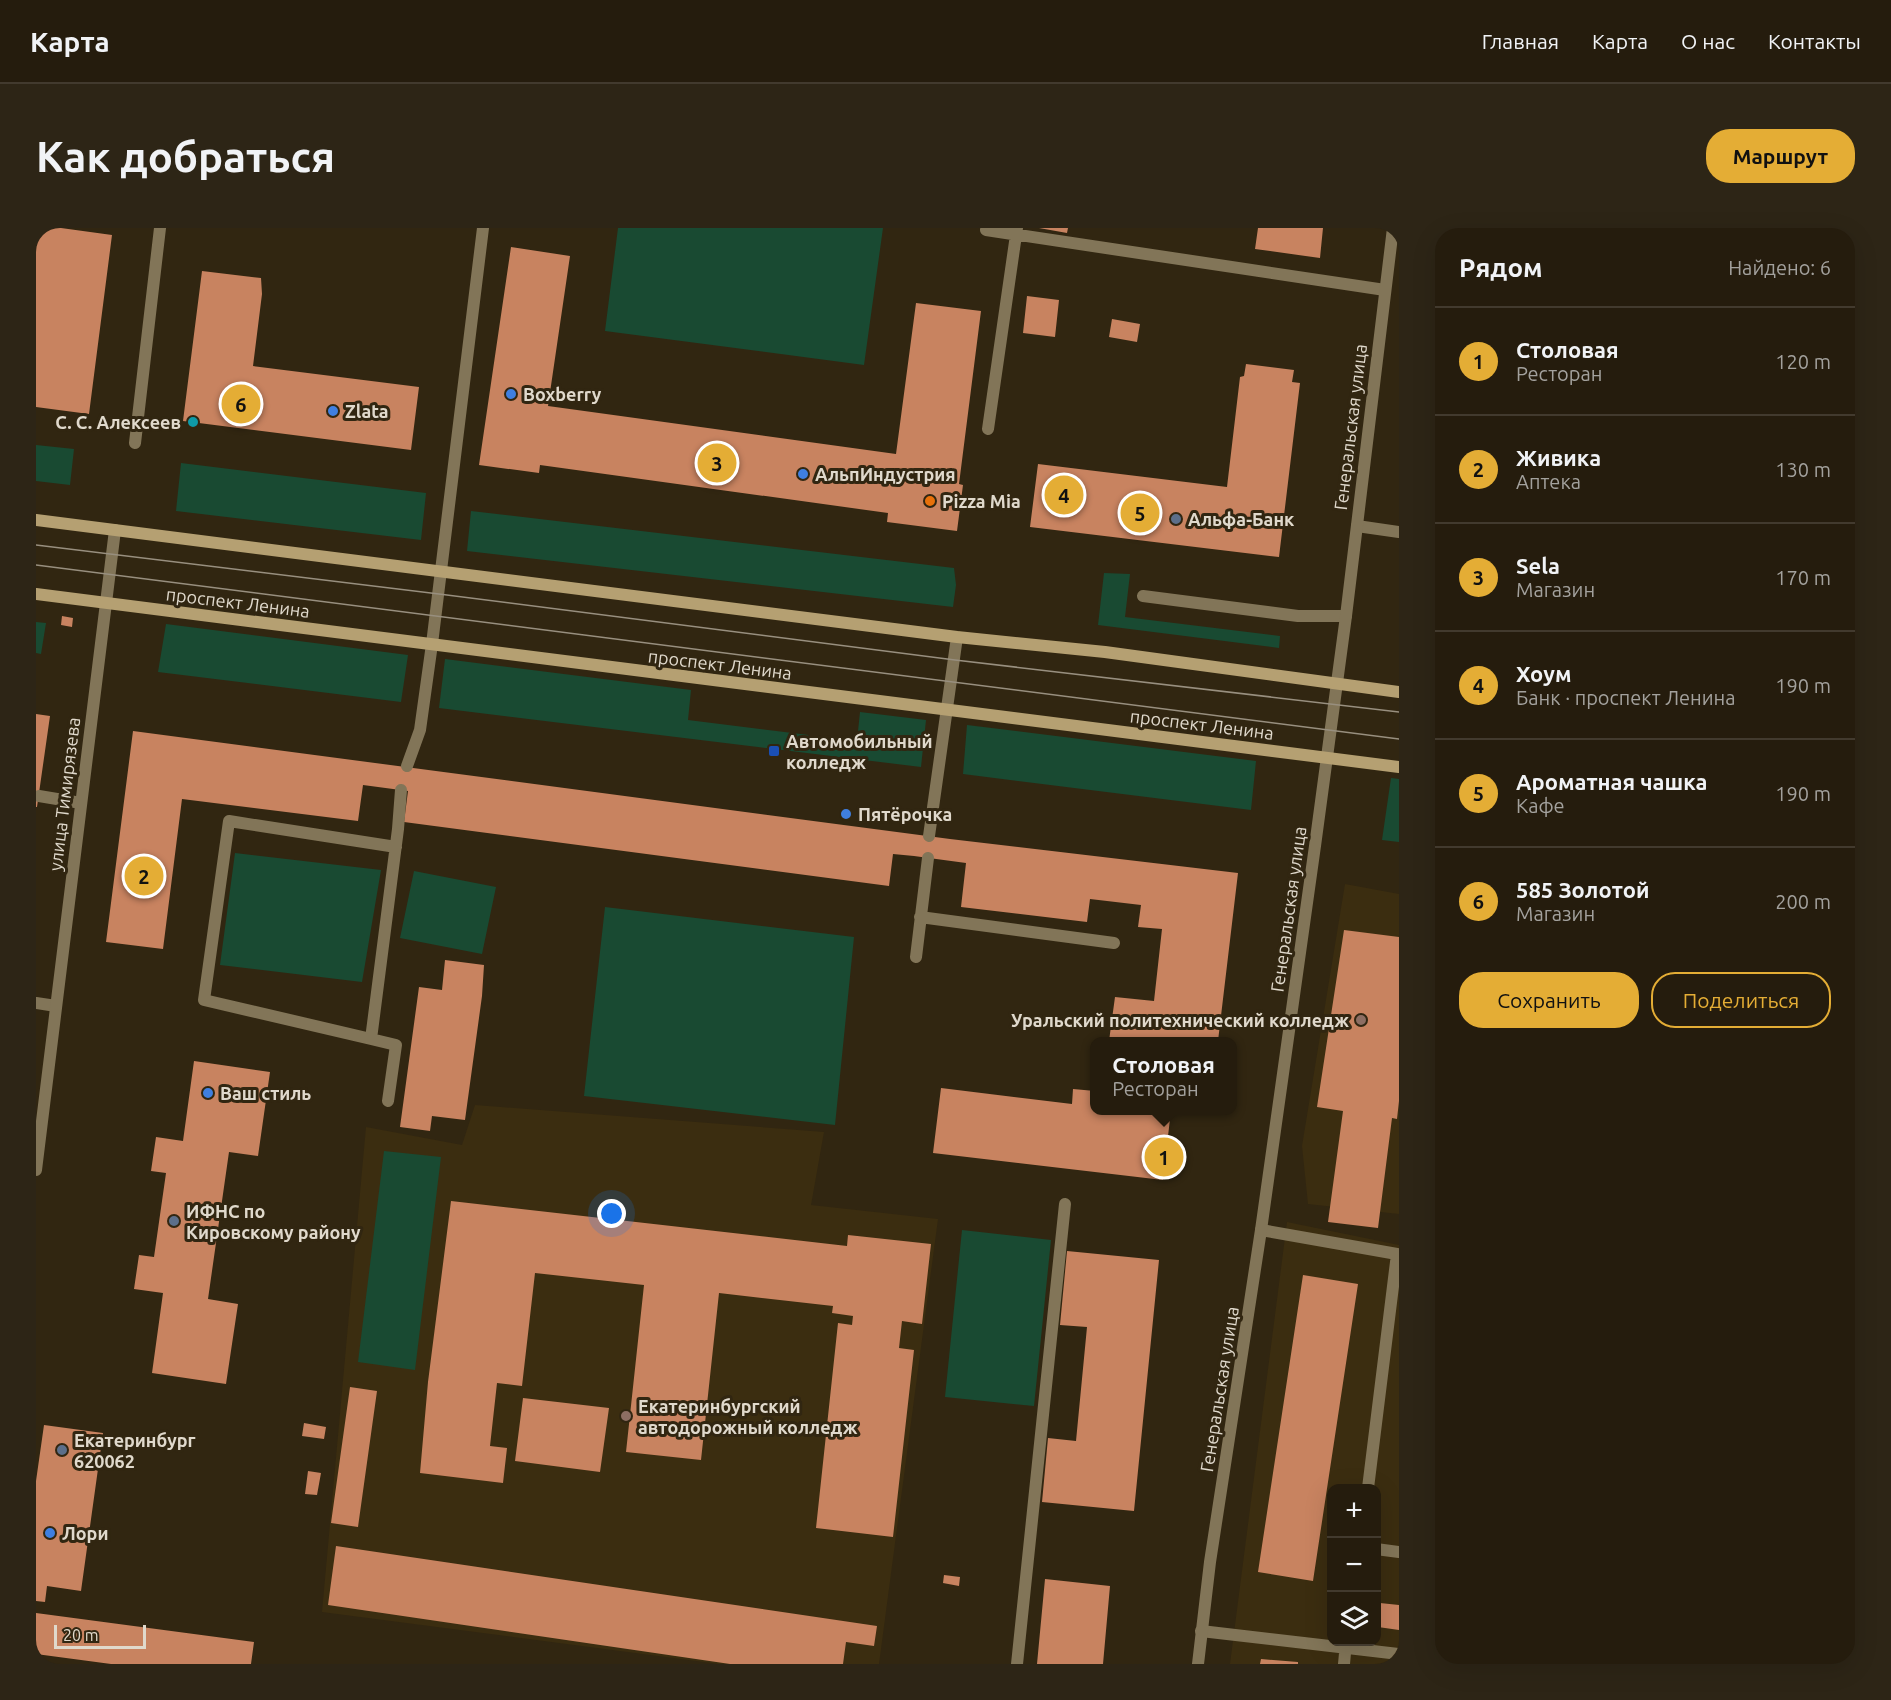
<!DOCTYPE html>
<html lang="ru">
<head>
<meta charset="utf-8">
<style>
  body { margin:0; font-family:Ubuntu,sans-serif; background:#2d2516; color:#f1f3f6 }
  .controls { position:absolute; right:18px; bottom:18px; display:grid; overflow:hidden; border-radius:12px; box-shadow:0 6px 24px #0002 }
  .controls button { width:54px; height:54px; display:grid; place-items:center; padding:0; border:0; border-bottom:2px solid #423a2e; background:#251c0d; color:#f1f3f6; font:30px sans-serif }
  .scale { position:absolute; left:18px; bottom:15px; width:92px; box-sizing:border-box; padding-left:6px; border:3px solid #e0d9cc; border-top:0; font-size:16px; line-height:21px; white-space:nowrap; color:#e0d9cc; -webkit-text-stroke:4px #312611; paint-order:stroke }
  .you { position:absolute; left:576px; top:986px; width:21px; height:21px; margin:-15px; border:4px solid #fff; border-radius:50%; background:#1a73e8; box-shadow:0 0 0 9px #1a73e833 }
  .badge { display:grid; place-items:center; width:39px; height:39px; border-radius:50%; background:#e4ad35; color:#111; font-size:20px; font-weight:700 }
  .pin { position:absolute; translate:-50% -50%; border:3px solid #fff; box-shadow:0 2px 6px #0006 }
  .popup { position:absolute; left:1054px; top:809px; width:147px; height:78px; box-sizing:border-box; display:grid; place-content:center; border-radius:12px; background:#251c0d; filter:drop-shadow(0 2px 4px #0005); font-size:20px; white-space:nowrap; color:#a3a19d }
  .popup b { font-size:22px; color:#f1f3f6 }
  .popup::after { content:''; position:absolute; left:50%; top:100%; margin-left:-12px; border:12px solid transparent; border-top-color:#251c0d }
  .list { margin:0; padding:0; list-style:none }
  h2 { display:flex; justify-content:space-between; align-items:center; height:78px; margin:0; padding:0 24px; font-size:26px }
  h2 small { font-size:20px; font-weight:400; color:#a3a19d }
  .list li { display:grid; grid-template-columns:39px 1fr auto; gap:18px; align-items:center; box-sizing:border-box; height:108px; padding:0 24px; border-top:2px solid #423a2e }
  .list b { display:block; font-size:22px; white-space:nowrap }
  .list p { margin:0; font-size:20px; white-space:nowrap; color:#a3a19d }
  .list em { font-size:20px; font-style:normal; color:#a3a19d }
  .actions { display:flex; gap:12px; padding:18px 24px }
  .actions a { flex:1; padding:14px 0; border:2px solid #e4ad35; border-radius:24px; text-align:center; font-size:21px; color:#e4ad35 }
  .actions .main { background:#e4ad35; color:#111 }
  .icon { flex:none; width:33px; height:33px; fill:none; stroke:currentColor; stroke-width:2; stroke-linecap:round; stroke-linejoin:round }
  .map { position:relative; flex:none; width:1363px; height:1436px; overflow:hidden; border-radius:24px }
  header { display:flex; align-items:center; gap:36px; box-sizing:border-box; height:84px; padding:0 30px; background:#251c0d; border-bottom:2px solid #423a2e }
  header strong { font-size:28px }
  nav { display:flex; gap:33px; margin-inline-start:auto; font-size:21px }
  .intro { display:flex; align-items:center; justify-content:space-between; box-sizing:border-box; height:144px; padding:0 36px }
  h1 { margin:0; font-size:42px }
  .button { padding:15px 27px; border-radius:24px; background:#e4ad35; color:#111; font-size:21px; font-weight:700 }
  main { display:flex; gap:36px; padding:0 36px }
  aside { flex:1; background:#251c0d; border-radius:24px; box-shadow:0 6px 24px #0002 }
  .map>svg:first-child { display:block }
  .built { fill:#3b2d10; fill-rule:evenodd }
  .green { fill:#194a32 }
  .building { fill:#c88360 }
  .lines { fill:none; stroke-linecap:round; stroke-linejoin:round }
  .service { stroke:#827558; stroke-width:12 }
  .minor { stroke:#827558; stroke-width:12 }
  .secondary { stroke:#b5a072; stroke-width:12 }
  .tram { stroke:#988f7f; stroke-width:1.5 }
  .shop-dot { fill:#3f7fe0; stroke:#312611; stroke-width:2 }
  .culture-dot { fill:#0f9aa8; stroke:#312611; stroke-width:2 }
  .food-dot { fill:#e8710a; stroke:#312611; stroke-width:2 }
  .service-dot { fill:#5c6f8a; stroke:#312611; stroke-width:2 }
  .transit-dot { fill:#1a4fb4; stroke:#312611; stroke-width:2 }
  .education-dot { fill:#8d6e63; stroke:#312611; stroke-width:2 }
  .labels { text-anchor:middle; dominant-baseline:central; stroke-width:6; stroke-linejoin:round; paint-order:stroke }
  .poi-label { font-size:18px; font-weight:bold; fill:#e0d9cc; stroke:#312611; text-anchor:start }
  .street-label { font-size:18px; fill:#e0d9cc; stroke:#312611 }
</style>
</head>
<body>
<header>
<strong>Карта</strong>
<nav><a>Главная</a><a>Карта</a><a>О нас</a><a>Контакты</a></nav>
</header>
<div class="intro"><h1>Как добраться</h1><a class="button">Маршрут</a></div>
<main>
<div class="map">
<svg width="1363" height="1436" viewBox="0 0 1363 1436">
  <rect width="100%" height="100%" fill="#312611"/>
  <path class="built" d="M 1309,656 L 1363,666 L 1363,986 L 1272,976 L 1266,918 Z
    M 439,877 L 788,904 L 775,977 L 902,991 L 843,1436 L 683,1436 L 286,1384 L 330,899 L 426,917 Z
    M 1251,994 L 1363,1017 L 1363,1436 L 1194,1436 ZM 1296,1260 L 1340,1260 L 1340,1414 L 1296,1414 Z"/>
  <path class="green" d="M 582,0 L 847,0 L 828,137 L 569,103 Z
    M 0,217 L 38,221 L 34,257 L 0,253 Z
    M 145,235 L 390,265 L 385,312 L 140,283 Z
    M 435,283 L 918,340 L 920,357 L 917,379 L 431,323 Z
    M 1068,345 L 1094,346 L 1089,389 L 1244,408 L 1243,420 L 1062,397 Z
    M 0,394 L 10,395 L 5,426 L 0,425 Z
    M 130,396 L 372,427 L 365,474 L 122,444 Z
    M 409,431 L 655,462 L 652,492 L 821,513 L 824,484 L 890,492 L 885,539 L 403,480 Z
    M 931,497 L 1220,533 L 1215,582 L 927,546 Z
    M 1355,550 L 1363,551 L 1363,614 L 1346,612 Z
    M 199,625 L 345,642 L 326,754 L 184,737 Z
    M 378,643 L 460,659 L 446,726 L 364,710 Z
    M 569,679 L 818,709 L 799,897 L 548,868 Z
    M 348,923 L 405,929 L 379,1142 L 322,1134 Z
    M 926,1002 L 1015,1012 L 998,1178 L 909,1169 Z"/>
  <path class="building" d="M 0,0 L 25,0 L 76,7 L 53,186 L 0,179 Z
    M 1003,0 L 1032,0 L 1031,5 Z
    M 1222,0 L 1287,0 L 1284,30 L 1219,21 Z
    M 475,19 L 534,28 L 512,178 L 860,226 L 880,75 L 945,83 L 923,256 L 927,257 L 921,303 L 851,294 L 852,285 L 504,237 L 503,245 L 443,237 Z
    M 166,43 L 225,50 L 226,66 L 217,138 L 383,159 L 375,222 L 147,193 Z
    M 991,68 L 1023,72 L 1019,109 L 987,105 Z
    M 1076,91 L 1104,96 L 1101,114 L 1073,109 Z
    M 1210,136 L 1258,142 L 1256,154 L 1264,155 L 1243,329 L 994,299 L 1002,236 L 1191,259 L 1204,149 L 1208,148 Z
    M 26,388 L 37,390 L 36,399 L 25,397 Z
    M 0,486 L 14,488 L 1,579 L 0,579 Z
    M 97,503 L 914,611 L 1202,645 L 1182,813 L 1143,811 L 1143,813 L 1073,813 L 1079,769 L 1118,773 L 1126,701 L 1102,699 L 1105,677 L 1054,671 L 1051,694 L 925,679 L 930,635 L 878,628 L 857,626 L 853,658 L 368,594 L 372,563 L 327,557 L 322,593 L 146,571 L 127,721 L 70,714 Z
    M 1308,702 L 1363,709 L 1363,873 L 1361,891 L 1356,890 L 1342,1000 L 1292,994 L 1307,883 L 1281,879 Z
    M 409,732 L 448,737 L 446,768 L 429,892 L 396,888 L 394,903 L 364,899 L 383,759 L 406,762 Z
    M 158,833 L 234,844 L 222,928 L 193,924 L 172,1071 L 202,1076 L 190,1156 L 116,1145 L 127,1065 L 98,1061 L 103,1027 L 118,1029 L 130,945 L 115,943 L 120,909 L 147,913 Z
    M 905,860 L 1036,876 L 1037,861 L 1059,863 L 1059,882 L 1135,882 L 1127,952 L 897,925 Z
    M 415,973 L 811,1018 L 812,1007 L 895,1016 L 886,1096 L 866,1093 L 863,1120 L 878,1122 L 857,1309 L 780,1300 L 802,1095 L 816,1097 L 817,1088 L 796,1085 L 797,1078 L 683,1065 L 665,1232 L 590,1224 L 608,1057 L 499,1045 L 486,1158 L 461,1155 L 454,1218 L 471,1220 L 467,1255 L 384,1245 L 392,1154 Z
    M 1031,1023 L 1123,1032 L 1098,1283 L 1006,1274 L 1012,1210 L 1040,1213 L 1051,1099 L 1024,1097 Z
    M 1267,1047 L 1322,1056 L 1277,1353 L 1222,1344 Z
    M 314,1159 L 341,1163 L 322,1299 L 295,1295 Z
    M 487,1170 L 573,1180 L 564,1244 L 479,1233 Z
    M 268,1195 L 290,1199 L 288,1211 L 266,1208 Z
    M 8,1197 L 67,1205 L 45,1363 L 11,1358 L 9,1374 L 0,1373 L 0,1253 Z
    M 272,1243 L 285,1245 L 281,1267 L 269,1266 Z
    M 300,1318 L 841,1398 L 838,1418 L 810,1414 L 807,1436 L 694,1436 L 292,1377 Z
    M 908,1347 L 924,1349 L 923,1358 L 907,1355 Z
    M 1009,1351 L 1074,1358 L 1067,1436 L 1001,1436 Z
    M 1344,1375 L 1363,1377 L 1363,1402 L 1342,1399 Z
    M 0,1385 L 218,1414 L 215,1436 L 75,1436 L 0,1426 Z
    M 1225,1431 L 1262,1434 L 1262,1436 L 1224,1436 Z"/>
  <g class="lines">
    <path class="service" d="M 950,2 L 1349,62
      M 952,201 L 981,0
      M 99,215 L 124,0
      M 1321,298 L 1363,304
      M 1107,368 L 1262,388 L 1310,388
      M 371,538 L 384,502 L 396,416 L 447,0
      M 3,568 L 45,575
      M 893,608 L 921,409
      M 884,689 L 1078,715
      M 880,729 L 892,630
      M 0,775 L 20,778
      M 335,811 L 168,772 L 193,593 L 360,619
      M 352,873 L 360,817 L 335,811 L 362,601 L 365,562
      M 1225,1002 L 1361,1026 L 1332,1260
      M 1340,1321 L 1363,1324
      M 1165,1403 L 1363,1426
      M 981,1436 L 1029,976
      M 1308,1436 L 1310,1414"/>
    <path class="minor" d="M 0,942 L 79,302
      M 1162,1436 L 1174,1334 L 1225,1002 L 1279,618 L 1310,388 L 1357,0"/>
    <path class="secondary" d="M 0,292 L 921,409 L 1069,424 L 1363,464
      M 0,366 L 1363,539"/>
    <path class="tram" d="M 0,317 L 403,366 L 919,432 L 1363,484
      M 0,337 L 1363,511"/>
  </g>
  <g class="shop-dot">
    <circle cx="475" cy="166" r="6"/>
    <circle cx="297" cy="183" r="6"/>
    <circle cx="767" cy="246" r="6"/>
    <circle cx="810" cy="586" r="6"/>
    <circle cx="172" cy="865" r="6"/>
    <circle cx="14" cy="1305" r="6"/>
  </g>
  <circle class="culture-dot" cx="157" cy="194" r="6"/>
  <circle class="food-dot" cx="894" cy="273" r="6"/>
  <g class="service-dot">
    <circle cx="1140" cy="291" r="6"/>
    <circle cx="138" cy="993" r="6"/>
    <circle cx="26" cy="1222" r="6"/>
  </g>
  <rect class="transit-dot" x="732" y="517" width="12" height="12" rx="3"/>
  <g class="education-dot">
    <circle cx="1325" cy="792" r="6"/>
    <circle cx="590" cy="1188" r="6"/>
  </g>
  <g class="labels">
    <g class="poi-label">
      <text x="487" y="166">Boxberry</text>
      <text x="309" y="183">Zlata</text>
      <text x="145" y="194" text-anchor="end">С. С. Алексеев</text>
      <text x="779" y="246">АльпИндустрия</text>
      <text x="906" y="273">Pizza Mia</text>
      <text x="1152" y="291">Альфа-Банк</text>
      <text x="750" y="513">Автомобильный<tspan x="750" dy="21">колледж</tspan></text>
      <text x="822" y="586">Пятёрочка</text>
      <text x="1313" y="792" text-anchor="end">Уральский политехнический колледж</text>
      <text x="184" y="865">Ваш стиль</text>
      <text x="150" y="983">ИФНС по<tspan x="150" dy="21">Кировскому району</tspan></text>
      <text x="602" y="1178">Екатеринбургский<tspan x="602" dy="21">автодорожный колледж</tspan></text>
      <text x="38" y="1212">Екатеринбург<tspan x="38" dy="21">620062</tspan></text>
      <text x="26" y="1305">Лори</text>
    </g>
    <g class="street-label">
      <text transform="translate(1314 199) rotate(-83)">Генеральская улица</text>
      <text transform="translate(202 374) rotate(7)">проспект Ленина</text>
      <text transform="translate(684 436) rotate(7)">проспект Ленина</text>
      <text transform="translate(1166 496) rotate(7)">проспект Ленина</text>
      <text transform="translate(28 566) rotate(-83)">улица Тимирязева</text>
      <text transform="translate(1252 681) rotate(-82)">Генеральская улица</text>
      <text transform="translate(1183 1161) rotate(-81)">Генеральская улица</text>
    </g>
  </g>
</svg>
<div class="controls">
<button>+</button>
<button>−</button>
<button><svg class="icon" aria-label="layers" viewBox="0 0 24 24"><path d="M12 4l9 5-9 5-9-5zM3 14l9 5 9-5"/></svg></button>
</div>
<div class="scale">20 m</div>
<div class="you"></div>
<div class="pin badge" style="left:1128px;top:929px">1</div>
<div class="popup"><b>Столовая</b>Ресторан</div>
<div class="pin badge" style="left:108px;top:648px">2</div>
<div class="pin badge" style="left:681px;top:235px">3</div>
<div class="pin badge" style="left:1028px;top:267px">4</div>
<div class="pin badge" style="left:1104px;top:285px">5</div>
<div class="pin badge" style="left:205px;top:176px">6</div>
</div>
<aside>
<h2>Рядом<small>Найдено: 6</small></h2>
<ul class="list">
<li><span class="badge">1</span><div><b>Столовая</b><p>Ресторан</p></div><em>120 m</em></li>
<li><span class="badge">2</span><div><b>Живика</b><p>Аптека</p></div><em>130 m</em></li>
<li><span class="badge">3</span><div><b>Sela</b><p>Магазин</p></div><em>170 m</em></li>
<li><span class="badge">4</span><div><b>Хоум</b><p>Банк · проспект Ленина</p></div><em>190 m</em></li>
<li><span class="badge">5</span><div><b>Ароматная чашка</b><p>Кафе</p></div><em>190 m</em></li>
<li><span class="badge">6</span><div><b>585 Золотой</b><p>Магазин</p></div><em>200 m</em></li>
</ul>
<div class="actions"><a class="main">Сохранить</a><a>Поделиться</a></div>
</aside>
</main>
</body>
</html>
